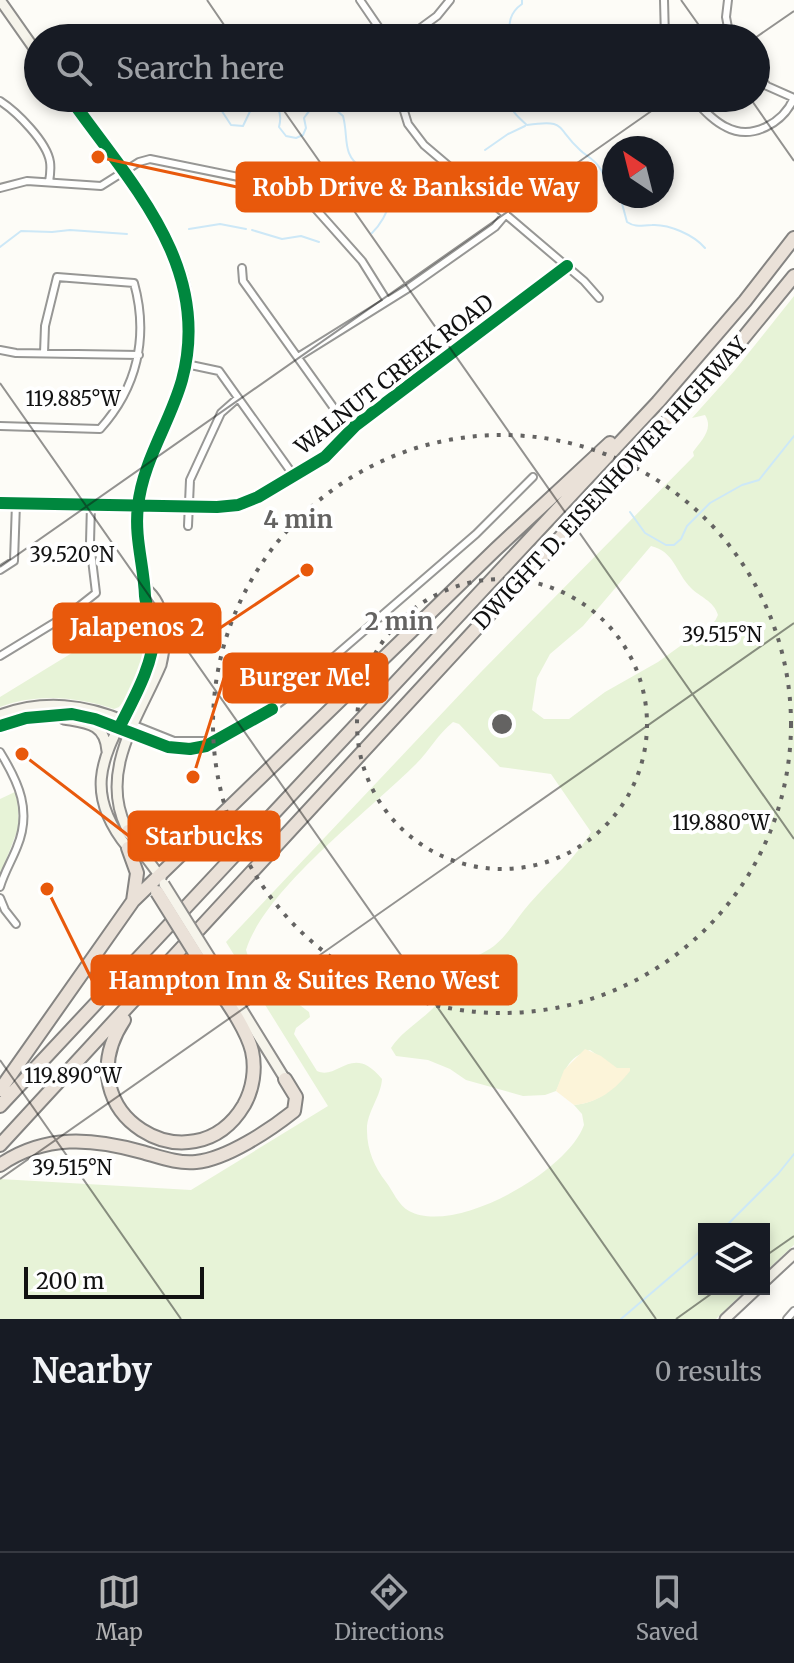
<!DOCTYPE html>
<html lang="en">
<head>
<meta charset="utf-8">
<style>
  body { margin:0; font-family:Merriweather,serif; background:#20242c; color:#f1f3f6 }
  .controls { position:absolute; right:24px; bottom:24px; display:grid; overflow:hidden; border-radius:0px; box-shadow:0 4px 12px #0003 }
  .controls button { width:72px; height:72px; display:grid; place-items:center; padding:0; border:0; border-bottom:2px solid #363941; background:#171b24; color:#f1f3f6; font:40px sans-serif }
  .compass { position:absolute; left:602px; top:136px; width:72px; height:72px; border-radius:50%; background:#171b24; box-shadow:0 4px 12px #0003; rotate:325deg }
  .scale { position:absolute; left:24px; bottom:20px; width:180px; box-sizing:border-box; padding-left:8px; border:4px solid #111; border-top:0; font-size:22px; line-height:28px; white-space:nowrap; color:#111; -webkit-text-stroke:6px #fff; paint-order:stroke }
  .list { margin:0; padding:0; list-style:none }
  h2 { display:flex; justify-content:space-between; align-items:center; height:104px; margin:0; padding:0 32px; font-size:34px }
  h2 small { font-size:26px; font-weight:400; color:#9ea1a6 }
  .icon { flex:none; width:44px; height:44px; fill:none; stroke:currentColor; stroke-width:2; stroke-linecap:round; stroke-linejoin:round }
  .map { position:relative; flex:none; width:794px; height:1319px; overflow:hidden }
  .search { position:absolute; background:#171b24; box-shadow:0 4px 12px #0003; left:24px; right:24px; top:24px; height:88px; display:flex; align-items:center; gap:20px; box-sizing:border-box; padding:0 28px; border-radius:44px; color:#9ea1a6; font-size:30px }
  .sheet { height:232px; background:#171b24 }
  nav { display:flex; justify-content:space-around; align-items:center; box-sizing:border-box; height:112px; border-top:2px solid #363941; background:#171b24; font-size:22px; color:#9ea1a6 }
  nav a { display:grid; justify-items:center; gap:4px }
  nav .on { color:#b2b2b3 }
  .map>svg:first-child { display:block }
  .green { fill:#e7f3d7; fill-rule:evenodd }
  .sand { fill:#fcf4d9 }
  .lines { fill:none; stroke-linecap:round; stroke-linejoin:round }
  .stream { stroke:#cde8f7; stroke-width:2 }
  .minor-casing { stroke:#979795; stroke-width:10 }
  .secondary-casing { stroke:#8e8d8b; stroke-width:13 }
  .motorway-casing { stroke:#858482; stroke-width:16 }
  .minor { stroke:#fffffe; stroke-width:6 }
  .secondary { stroke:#f6f4eb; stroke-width:9 }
  .motorway { stroke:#eae1d8; stroke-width:12 }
  .secondary-bridge-casing { stroke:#8e8d8b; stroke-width:13; stroke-linecap:butt }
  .motorway-bridge-casing { stroke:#858482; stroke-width:16; stroke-linecap:butt }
  .secondary-bridge { stroke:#f6f4eb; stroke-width:9 }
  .motorway-bridge { stroke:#eae1d8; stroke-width:12 }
  .cycleway-casing { stroke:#fff; stroke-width:17 }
  .cycleway { stroke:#00873e; stroke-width:12 }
  .ticks { fill:none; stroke:#111; stroke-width:2; stroke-opacity:0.45 }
  .ring { fill:none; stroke:#646362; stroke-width:4; stroke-dasharray:4 8 }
  .labels { text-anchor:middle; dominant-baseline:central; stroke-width:8; stroke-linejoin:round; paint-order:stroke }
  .street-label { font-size:22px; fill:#111; stroke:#fff }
  .ticks-label { font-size:20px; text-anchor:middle; fill:#111; stroke:#fff; stroke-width:8; stroke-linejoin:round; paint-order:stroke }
  .centre { fill:#646362; stroke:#fff; stroke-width:4 }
  .ring-label { font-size:24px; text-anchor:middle; font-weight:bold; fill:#646362; stroke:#fff; stroke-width:8; stroke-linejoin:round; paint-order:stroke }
  .leader { fill:none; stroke:#e8590c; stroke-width:3 }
  .callout-dot { fill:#e8590c; stroke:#fff; stroke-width:3 }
  .callout { fill:#e8590c; stroke:#e8590c; stroke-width:3 }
  .callout-label { font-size:24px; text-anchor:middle; font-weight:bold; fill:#fff }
</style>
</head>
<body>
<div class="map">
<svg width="794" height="1319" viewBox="0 0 794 1319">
  <rect width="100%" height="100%" fill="#fdfcf7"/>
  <path class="green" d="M 794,296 L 794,1245 L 764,1273 L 764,1229 L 704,1229 L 704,1289 L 747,1289 L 716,1319 L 0,1319 L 0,1179 L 191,1190 L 328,1106 L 226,942 L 481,672 L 694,456 L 693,452 C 701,441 714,429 705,415 L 692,418 L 735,370 ZM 651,546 C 674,551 676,573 691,588 C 700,597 714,601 718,615 L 715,621 L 658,662 L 605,692 L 569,719 L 544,719 L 532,710 L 537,678 L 550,654 L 583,626 ZM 453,722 L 459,724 L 500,767 L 551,774 L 591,832 C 575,859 551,879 530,903 C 518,916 509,934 494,946 C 485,953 472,957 462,965 C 451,974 448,993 435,1006 C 421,1021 402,1031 391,1048 L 396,1056 L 428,1060 L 450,1069 L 466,1080 L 523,1096 L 545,1095 L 556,1091 C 566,1070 566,1058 590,1050 L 617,1069 L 630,1068 C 613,1089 601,1102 574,1105 L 582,1114 L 584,1125 C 568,1171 455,1236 409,1211 C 398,1205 393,1191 386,1182 C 375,1168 367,1150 367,1131 C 366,1113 381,1097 382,1079 C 352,1042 338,1081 317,1071 L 294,1034 L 296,1028 L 310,1017 L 309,1012 L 277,988 L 259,979 L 252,968 L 246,950 C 265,889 369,811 416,764 C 430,750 438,734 453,722 Z
    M 142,610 C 153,640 140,684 119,707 L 114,709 C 76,697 39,693 0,707 L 0,697 Z
    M 17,791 L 19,826 L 0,876 L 0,799 Z"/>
  <path class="sand" d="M 585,1049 L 601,1056 L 617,1068 L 630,1068 L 630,1071 C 615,1090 598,1103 574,1105 L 556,1091 L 564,1070 Z"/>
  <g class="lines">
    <path class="stream" d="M 509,38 C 509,23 509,13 522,4 L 522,0
      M 262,98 C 277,101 283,112 279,127 L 286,136 L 296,138 L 303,135 L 306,128 L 304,118 C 311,108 315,102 327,102 L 343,116 C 349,138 341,154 362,168 L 391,166 C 397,189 389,216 372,233
      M 510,98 C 509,110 518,117 527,125 C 567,119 555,127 580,150 C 586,156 594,159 599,167 C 606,175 604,181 614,187
      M 216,102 L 231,125 L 243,126 L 254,103 L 260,98
      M 485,150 L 508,134 L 525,126
      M 620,196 L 627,222 C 636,228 642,225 652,225 C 669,224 694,235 705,248
      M 189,229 L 220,224 L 246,229
      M 252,230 L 282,239 L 301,236 L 319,242
      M 0,247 L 21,231 L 52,232 L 70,230 L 127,234
      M 630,512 L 645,533 L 666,545 L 674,545 L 681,539 L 687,526 L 710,503 L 742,485 L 759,480 L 794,436
      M 723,1229 L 778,1174 L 794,1154
      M 621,1319 L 704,1248"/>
    <defs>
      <path id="minor" d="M 360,0 L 386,38
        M 664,0 L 665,38
        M 728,0 L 726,17 L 730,38
        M 407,38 L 437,16 L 450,0
        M 756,74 L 767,86 L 794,98
        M 400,98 L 408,124 L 424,145 L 584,281 L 599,298
        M 692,98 C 702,108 713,121 726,127 C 752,141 783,123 794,98
        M 0,101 C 17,112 47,142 50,162 C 51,169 50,176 49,182
        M 0,188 L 27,181 L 101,186 L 139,162 L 150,159 L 273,184 L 295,193 L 314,207 L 362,261 L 387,301
        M 242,268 L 243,281 L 336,411 L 352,429
        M 0,350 L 16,353 L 139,355
        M 298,357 L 407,289 L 495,227 L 506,214
        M 186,364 L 219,371 L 294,476
        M 0,426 L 100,429 C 137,388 149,337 134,283 L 57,277 L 45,326 L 44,353
        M 0,503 L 217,507 L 238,505 L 258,497 L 325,457 L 355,426 L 567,266
        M 188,526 L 190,480 L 221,413 L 238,398
        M 0,570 L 14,561 L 16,503
        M 0,656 L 72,612 L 96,593 L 90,543 L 91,504
        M 134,725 L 174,741 L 213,741
        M 130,733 C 146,739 162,747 179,749 C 214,752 263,716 291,694 L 476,534 L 533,477
        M 0,752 C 19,783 32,811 17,847 C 12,860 4,873 0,887
        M 0,898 L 5,910 L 16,924
        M 787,1319 L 794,1311"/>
      <path id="secondary" d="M 0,0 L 38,54
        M 70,98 C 108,152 172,225 185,288 C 192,324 189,362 177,396 C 163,432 143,464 138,504 C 136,522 137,540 139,558 C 141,568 146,578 146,588 C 146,592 145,596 146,600 C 150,619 155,633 151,653 C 148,665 143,676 138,687 C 109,750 77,785 128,848
        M 146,589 C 167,605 167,642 161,665 C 139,717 99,770 126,827 C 135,846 150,861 161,878
        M 0,715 C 44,699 85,704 127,722
        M 64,719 C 86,723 105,723 107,751
        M 0,726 C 42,709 82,712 123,730
        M 214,964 L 285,1079
        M 764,1282 L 794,1254
        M 725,1319 L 757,1289"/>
      <path id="motorway" d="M 128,831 C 147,851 163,857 190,843
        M 128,848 L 137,873 L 133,901
        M 124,1020 C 62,1114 193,1191 244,1105 C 253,1089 256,1069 252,1051 C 246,1026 221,994 207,972
        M 0,1090 L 133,901 L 496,549 L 610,443
        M 0,1106 L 658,402 L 745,301 L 794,238
        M 0,1145 L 736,347 L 794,276
        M 0,1165 C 45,1134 92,1138 142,1152 C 160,1157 178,1164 196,1162 C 227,1159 270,1130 294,1111 L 296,1097 L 285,1079"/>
    </defs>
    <use href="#minor" class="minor-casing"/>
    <use href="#secondary" class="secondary-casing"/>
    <use href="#motorway" class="motorway-casing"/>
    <use href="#minor" class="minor"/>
    <use href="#secondary" class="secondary"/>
    <use href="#motorway" class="motorway"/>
    <defs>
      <path id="secondary-bridge" d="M 164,884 L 214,964"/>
      <path id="motorway-bridge" d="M 157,892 L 207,972"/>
    </defs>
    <use href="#secondary-bridge" class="secondary-bridge-casing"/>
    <use href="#motorway-bridge" class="motorway-bridge-casing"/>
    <use href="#secondary-bridge" class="secondary-bridge"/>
    <use href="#motorway-bridge" class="motorway-bridge"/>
    <defs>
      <path id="cycleway" d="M 70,98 C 130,183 213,266 182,380 C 170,423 143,460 138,506 C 134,537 144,566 145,596 C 146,608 153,619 154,632 C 154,664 133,700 119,728
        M 0,503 L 217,507 L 238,505 L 258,497 L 325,457 L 355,426 L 567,266
        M 0,726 L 26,718 L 72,714 L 95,719 L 168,747 L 190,749 L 206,746 L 272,709"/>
    </defs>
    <use href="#cycleway" class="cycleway-casing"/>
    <use href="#cycleway" class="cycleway"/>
  </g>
  <path class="ticks" d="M 207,0 L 233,38M 681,0 L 708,38M 755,38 L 794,11M 275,98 L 794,839M 750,98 L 794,161M 0,383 L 656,1319M 0,567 L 670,98M 0,1060 L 181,1319M 0,1179 L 794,623M 764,1257 L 794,1236M 676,1319 L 718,1289"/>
  <g class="ring">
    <circle cx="502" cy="724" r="145"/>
    <circle cx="502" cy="724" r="289"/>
  </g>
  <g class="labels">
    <g class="street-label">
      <text transform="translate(394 374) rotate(-38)">WALNUT CREEK ROAD</text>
      <text transform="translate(610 483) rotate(-47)">DWIGHT D. EISENHOWER HIGHWAY</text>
    </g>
  </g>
  <g class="ticks-label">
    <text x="73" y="406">119.885°W</text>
    <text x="72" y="562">39.520°N</text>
    <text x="722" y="642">39.515°N</text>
    <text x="721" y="830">119.880°W</text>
    <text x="73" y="1083">119.890°W</text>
    <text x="72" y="1175">39.515°N</text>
  </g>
  <circle cx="502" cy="724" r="12" class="centre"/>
  <g class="ring-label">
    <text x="298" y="528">4 min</text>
    <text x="399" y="630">2 min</text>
  </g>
  <path class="leader" d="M98 157L237 187M307 570L220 628M193 777L224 678M22 754L129 836M47 889L92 980"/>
  <g class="callout-dot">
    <circle cx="98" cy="157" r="8"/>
    <circle cx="307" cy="570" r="8"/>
    <circle cx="193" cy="777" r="8"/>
    <circle cx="22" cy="754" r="8"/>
    <circle cx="47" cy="889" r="8"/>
  </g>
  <g class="callout">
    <rect x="237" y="163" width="359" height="48" rx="8"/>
    <rect x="54" y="604" width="166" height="48" rx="8"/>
    <rect x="224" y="654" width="163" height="48" rx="8"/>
    <rect x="129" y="812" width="150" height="48" rx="8"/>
    <rect x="92" y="956" width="424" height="48" rx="8"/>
  </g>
  <g class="callout-label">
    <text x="416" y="196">Robb Drive &amp; Bankside Way</text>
    <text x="137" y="636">Jalapenos 2</text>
    <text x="305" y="686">Burger Me!</text>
    <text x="204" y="845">Starbucks</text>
    <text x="304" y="989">Hampton Inn &amp; Suites Reno West</text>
  </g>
</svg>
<div class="controls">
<button><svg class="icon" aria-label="layers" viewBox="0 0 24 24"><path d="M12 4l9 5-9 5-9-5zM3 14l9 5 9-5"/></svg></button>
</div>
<svg class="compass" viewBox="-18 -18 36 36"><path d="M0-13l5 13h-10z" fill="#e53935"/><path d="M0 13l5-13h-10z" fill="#9ea1a6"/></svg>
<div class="scale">200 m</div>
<div class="search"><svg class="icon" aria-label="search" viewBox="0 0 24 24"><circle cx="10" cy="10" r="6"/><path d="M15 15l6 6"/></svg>Search here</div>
</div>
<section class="sheet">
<h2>Nearby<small>0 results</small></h2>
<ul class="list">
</ul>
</section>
<nav>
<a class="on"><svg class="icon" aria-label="map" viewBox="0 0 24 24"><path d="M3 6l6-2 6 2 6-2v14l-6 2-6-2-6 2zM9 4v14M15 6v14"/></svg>Map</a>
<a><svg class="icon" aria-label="directions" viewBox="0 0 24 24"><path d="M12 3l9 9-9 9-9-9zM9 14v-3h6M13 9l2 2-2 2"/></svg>Directions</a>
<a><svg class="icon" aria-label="saved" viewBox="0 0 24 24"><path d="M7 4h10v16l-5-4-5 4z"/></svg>Saved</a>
</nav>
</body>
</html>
